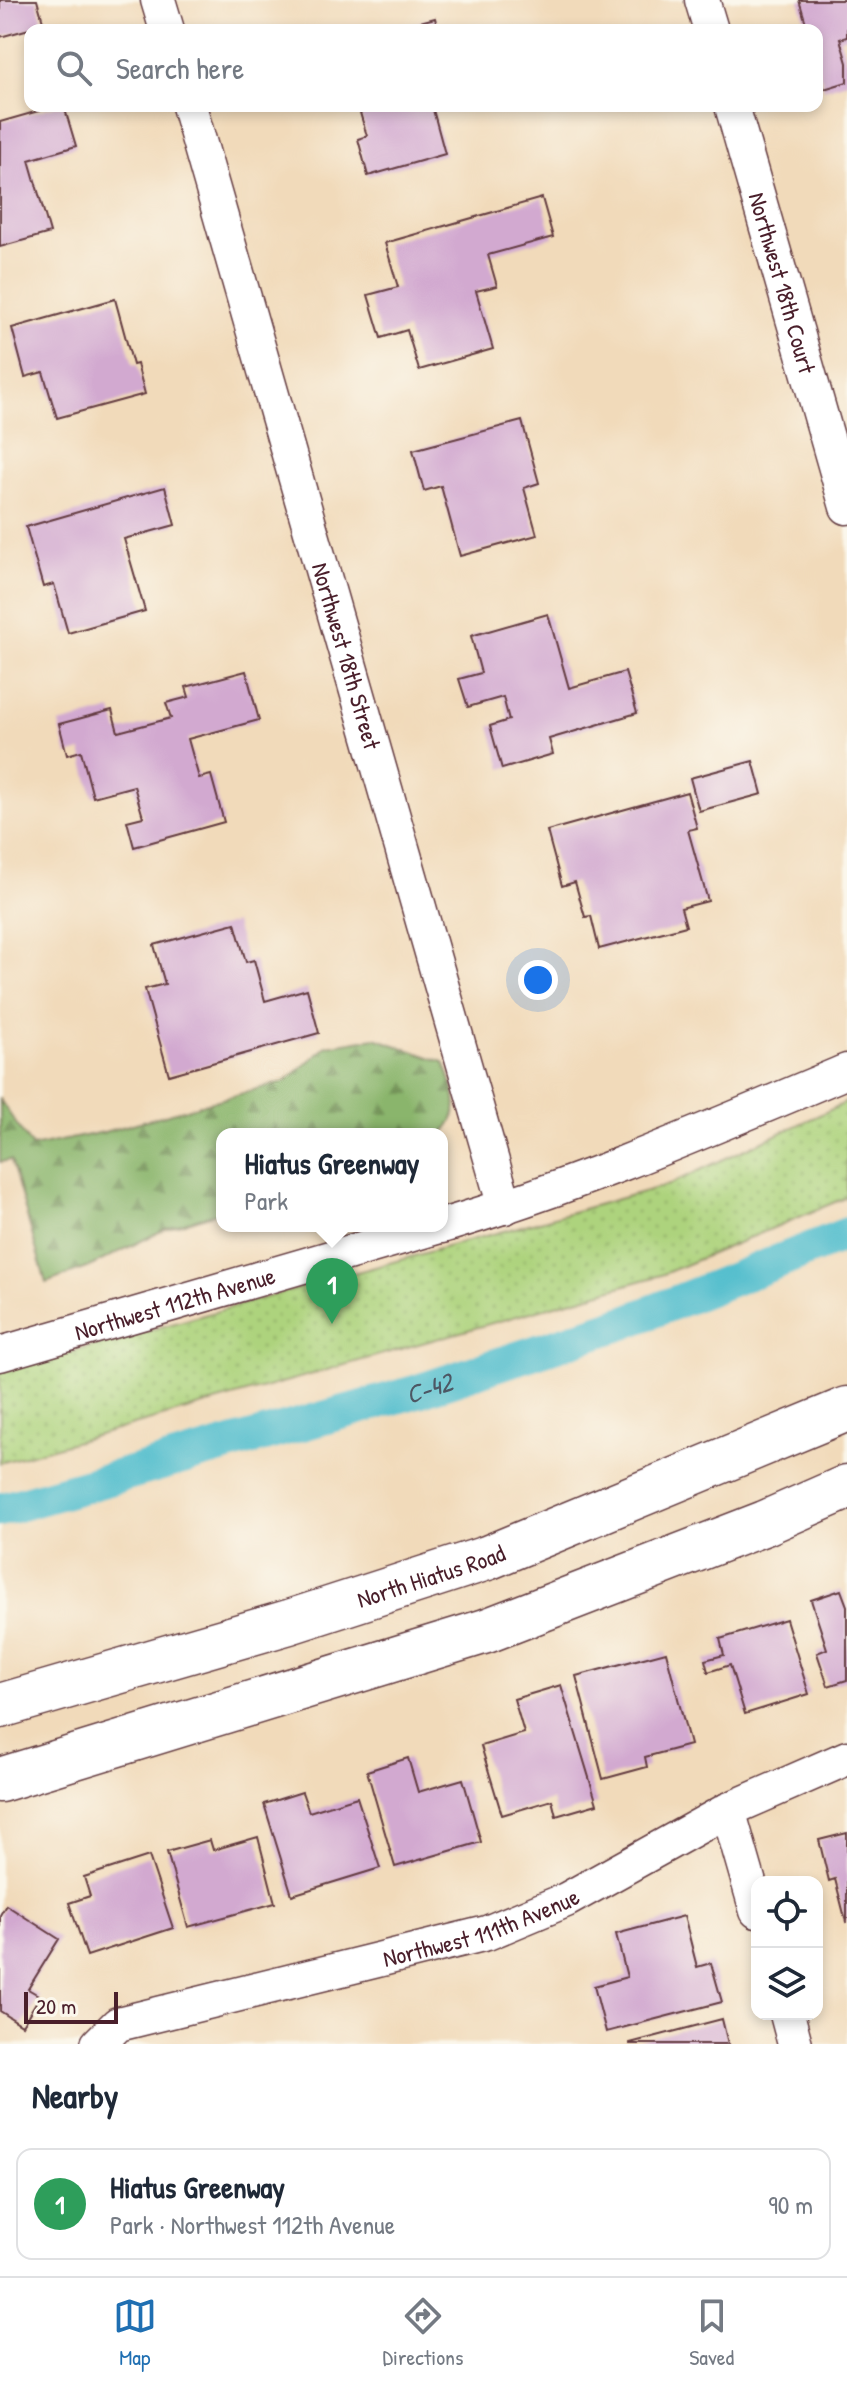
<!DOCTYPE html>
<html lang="en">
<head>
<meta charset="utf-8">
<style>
  body { margin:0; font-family:"Patrick Hand",sans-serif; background:#f6f6f7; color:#1f2937 }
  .controls { position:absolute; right:24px; bottom:24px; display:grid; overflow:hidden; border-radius:16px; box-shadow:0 4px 12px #0003 }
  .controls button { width:72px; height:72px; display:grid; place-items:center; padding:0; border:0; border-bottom:2px solid #e0e1e3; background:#fff; color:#1f2937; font:40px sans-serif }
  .scale { position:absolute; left:24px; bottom:20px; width:94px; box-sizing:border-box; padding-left:8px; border:4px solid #4a1f2b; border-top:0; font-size:22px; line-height:28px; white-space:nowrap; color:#4a1f2b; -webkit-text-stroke:6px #fbf7ec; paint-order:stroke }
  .you { position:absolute; left:538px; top:980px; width:28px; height:28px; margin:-20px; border:6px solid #fff; border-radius:50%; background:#1a73e8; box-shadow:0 0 0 12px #1a73e833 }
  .badge { display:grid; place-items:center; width:52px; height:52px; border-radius:50%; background:#1f6fb2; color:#fff; font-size:26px; font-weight:700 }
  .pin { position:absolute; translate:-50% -66px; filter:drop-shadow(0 2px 4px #0008) }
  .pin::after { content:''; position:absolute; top:42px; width:28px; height:24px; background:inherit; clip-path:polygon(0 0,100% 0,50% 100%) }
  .popup { position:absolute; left:216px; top:1128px; width:232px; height:104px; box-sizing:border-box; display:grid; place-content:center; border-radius:16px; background:#fff; filter:drop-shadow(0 2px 6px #0005); font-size:26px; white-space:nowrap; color:#747a83 }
  .popup b { font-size:30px; color:#1f2937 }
  .popup::after { content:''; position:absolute; left:50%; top:100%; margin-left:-16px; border:16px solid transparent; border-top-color:#fff }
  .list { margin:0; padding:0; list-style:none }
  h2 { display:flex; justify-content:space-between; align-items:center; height:104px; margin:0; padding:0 32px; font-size:34px }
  h2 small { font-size:26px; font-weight:400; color:#747a83 }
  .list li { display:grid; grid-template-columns:52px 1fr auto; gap:24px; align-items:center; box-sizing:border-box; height:112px; margin:0 16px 16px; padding:0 16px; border:2px solid #e0e1e3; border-radius:16px }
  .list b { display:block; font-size:30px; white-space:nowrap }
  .list p { margin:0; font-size:26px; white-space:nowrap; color:#747a83 }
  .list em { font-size:26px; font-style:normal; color:#747a83 }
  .icon { flex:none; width:44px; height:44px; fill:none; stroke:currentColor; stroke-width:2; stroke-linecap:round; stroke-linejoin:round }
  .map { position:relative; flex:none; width:847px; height:2044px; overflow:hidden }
  .search { position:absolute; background:#fff; box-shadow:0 4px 12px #0003; left:24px; right:24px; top:24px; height:88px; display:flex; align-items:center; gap:20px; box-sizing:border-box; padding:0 28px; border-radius:16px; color:#747a83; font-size:30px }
  .sheet { height:232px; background:#fff }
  nav { display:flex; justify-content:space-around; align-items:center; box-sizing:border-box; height:112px; border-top:2px solid #e0e1e3; background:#fff; font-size:22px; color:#747a83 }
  nav a { display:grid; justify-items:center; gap:4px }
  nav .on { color:#1f6fb2 }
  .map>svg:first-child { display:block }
  .grass { fill:url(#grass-dots); stroke:#7c7954; stroke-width:2 }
  .forest { fill:url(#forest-firs); stroke:#6a6a4c; stroke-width:2 }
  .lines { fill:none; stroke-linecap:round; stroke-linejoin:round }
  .canal { stroke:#52becd; stroke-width:34 }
  .building { fill:#d2a9d0 }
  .street-casing { stroke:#633b40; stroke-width:37 }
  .secondary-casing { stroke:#633b40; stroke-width:47 }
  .street { stroke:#fff; stroke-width:34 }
  .secondary { stroke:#fff; stroke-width:44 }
  .labels { text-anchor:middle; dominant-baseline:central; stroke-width:6; stroke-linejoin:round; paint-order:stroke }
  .street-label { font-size:24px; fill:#4a1f2b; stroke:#fbf7ec }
  .water-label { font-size:26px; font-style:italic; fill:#4d5764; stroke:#fbf7ec }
</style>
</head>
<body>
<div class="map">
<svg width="847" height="2044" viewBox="0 0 847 2044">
  <defs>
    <pattern id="grass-dots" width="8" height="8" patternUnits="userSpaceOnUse" patternTransform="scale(2)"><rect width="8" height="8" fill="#add37d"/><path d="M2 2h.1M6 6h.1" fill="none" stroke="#96b56c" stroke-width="1.8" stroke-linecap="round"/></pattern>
    <pattern id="forest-firs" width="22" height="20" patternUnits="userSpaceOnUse" patternTransform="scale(2)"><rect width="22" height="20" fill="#8ab56c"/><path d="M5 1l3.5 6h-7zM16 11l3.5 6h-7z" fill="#739359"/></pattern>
  </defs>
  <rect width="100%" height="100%" fill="#fbf7ec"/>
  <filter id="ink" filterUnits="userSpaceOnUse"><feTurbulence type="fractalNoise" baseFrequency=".0125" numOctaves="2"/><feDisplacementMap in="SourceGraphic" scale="16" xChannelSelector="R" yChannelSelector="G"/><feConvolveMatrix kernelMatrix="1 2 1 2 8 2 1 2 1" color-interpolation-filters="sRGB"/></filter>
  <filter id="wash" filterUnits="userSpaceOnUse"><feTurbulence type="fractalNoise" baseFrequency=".006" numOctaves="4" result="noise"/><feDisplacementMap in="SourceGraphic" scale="32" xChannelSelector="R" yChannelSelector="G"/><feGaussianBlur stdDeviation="1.8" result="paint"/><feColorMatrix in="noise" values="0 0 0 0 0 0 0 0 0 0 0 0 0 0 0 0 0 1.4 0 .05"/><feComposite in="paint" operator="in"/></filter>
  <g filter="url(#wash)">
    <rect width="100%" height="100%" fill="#f1daba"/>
    <path class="grass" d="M 847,1102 L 847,1197 L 661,1275 L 0,1463 L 0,1372 L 668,1185 Z"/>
    <path class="forest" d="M 375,1038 L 444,1062 C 453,1086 466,1114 442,1134 L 222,1134 L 222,1211 L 165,1229 L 89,1267 L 46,1283 L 11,1160 L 0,1162 L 0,1100 L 32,1147 L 104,1132 L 286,1081 L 327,1046 Z"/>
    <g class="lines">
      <path class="canal" id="s1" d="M 0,1510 L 418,1391 L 626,1322 L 847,1234"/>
    </g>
    <g id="blocks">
      <path class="building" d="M 0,0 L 37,0 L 44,25 L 0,37 Z
        M 799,0 L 847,0 L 847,37 L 840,39 L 847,63 L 847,82 L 824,89 L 817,63 L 817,30 L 808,30 Z
        M 435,18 L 438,30 L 394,30 L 393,29 Z
        M 56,106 L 64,106 L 76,146 L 29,160 L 50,233 L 0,247 L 0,122 Z
        M 358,106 L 432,106 L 445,154 L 368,176 L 358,139 L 367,136 Z
        M 542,198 L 553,237 L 488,255 L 497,286 L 476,291 L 493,349 L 419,370 L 407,330 L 381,338 L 368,295 L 398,287 L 385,243 Z
        M 115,299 L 133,365 L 137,364 L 145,394 L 57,418 L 43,372 L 25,377 L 12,328 Z
        M 522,421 L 539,483 L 524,488 L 537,535 L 460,556 L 441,486 L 424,491 L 413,450 Z
        M 165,487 L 175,525 L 124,539 L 145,611 L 68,633 L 54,584 L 43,587 L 26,527 Z
        M 548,614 L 569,688 L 625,672 L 637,713 L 549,739 L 553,754 L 502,769 L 490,726 L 509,720 L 503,697 L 468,707 L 459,679 L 481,673 L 471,636 Z
        M 246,671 L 259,720 L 188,739 L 199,778 L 211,775 L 224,822 L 134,847 L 127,821 L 143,817 L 134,786 L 93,797 L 81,751 L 67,755 L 59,724 L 112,710 L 118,732 L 171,718 L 166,703 L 189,697 L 186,687 Z
        M 753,761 L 762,794 L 699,811 L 690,778 Z
        M 687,792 L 697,828 L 688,830 L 708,901 L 681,908 L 686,926 L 599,949 L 591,916 L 585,917 L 575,882 L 562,886 L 547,831 Z
        M 235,923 L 246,962 L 254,960 L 265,1001 L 307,989 L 319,1033 L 169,1075 L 145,989 L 165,984 L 154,945 Z
        M 841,1590 L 847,1606 L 847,1680 L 828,1686 L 817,1653 L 827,1649 L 811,1600 Z
        M 786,1619 L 809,1694 L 745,1714 L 730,1665 L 708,1672 L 705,1660 L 724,1655 L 720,1639 Z
        M 666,1652 L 690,1745 L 645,1757 L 647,1767 L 603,1779 L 576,1676 Z
        M 561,1685 L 597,1804 L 556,1816 L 552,1800 L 502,1815 L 481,1746 L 524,1733 L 514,1699 Z
        M 408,1758 L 418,1792 L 463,1779 L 481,1842 L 395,1867 L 367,1771 Z
        M 302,1792 L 309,1812 L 357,1797 L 380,1868 L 292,1895 L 264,1804 Z
        M 847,1833 L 847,1921 L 846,1922 L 835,1879 L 829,1881 L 819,1840 Z
        M 258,1837 L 275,1903 L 188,1927 L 167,1852 L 210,1840 L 213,1850 Z
        M 149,1856 L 173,1928 L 87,1956 L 69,1903 L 90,1896 L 84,1877 Z
        M 6,1905 L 59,1939 L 28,1989 L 40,1996 L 22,2025 L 0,2011 L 0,1915 Z
        M 684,1916 L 697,1967 L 711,1963 L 722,2002 L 606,2032 L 594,1986 L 627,1977 L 616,1934 Z
        M 722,2019 L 728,2044 L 630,2044 L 630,2043 Z"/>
    </g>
  </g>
  <g filter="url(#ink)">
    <use href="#blocks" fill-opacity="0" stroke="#633b40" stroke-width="2"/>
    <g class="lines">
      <defs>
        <g id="street">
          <path d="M 158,0 L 167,30"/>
          <path d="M 702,0 L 711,30"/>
          <path id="s2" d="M 189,106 L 505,1207"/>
          <path id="s3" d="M 732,106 L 847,507"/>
          <path d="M 442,1226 C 581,1185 713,1127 847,1071"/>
          <path id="s4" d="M 0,1354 L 440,1226"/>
          <path d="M 728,1810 L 757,1911"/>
          <path d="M 787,2014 L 795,2044"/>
          <path id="s5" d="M 98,2044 L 118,2024 L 487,1933 L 566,1900 L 728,1810 L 847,1758"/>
        </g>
        <g id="secondary">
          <path id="s6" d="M 0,1706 L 289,1622 L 487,1558 L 847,1409"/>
          <path d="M 0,1780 L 486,1631 L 765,1523 L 847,1487"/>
        </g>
      </defs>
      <use href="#street" class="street-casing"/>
      <use href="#secondary" class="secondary-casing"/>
      <use href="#street" class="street"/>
      <use href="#secondary" class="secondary"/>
    </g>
  </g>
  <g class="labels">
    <g class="street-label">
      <text stroke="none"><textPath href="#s3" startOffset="184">Northwest 18th Court</textPath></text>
      <text stroke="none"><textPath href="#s2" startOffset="572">Northwest 18th Street</textPath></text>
      <text stroke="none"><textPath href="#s4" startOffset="182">Northwest 112th Avenue</textPath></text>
      <text stroke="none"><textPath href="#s6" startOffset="450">North Hiatus Road</textPath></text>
      <text stroke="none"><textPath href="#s5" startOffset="404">Northwest 111th Avenue</textPath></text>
    </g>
    <g class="water-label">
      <text stroke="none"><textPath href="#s1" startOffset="446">C-42</textPath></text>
    </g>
  </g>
</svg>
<div class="controls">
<button><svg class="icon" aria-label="locate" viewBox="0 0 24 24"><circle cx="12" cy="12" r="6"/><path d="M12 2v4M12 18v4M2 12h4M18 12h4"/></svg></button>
<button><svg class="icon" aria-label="layers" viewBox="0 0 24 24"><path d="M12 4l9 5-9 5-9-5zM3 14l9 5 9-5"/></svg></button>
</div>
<div class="scale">20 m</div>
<div class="you"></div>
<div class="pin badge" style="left:332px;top:1324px;background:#2e9e5b">1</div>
<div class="popup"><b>Hiatus Greenway</b>Park</div>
<div class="search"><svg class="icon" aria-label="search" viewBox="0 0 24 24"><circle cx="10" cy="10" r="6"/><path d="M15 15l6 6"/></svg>Search here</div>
</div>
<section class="sheet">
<h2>Nearby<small></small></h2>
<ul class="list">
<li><span class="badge" style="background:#2e9e5b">1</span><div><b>Hiatus Greenway</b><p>Park · Northwest 112th Avenue</p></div><em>90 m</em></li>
</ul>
</section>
<nav>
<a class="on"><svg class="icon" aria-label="map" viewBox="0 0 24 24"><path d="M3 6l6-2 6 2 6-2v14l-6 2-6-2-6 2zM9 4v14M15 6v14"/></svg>Map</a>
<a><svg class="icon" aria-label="directions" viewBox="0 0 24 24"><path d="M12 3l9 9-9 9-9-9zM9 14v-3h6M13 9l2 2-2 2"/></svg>Directions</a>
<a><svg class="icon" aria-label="saved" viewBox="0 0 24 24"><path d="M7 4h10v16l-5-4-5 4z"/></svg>Saved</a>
</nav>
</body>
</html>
